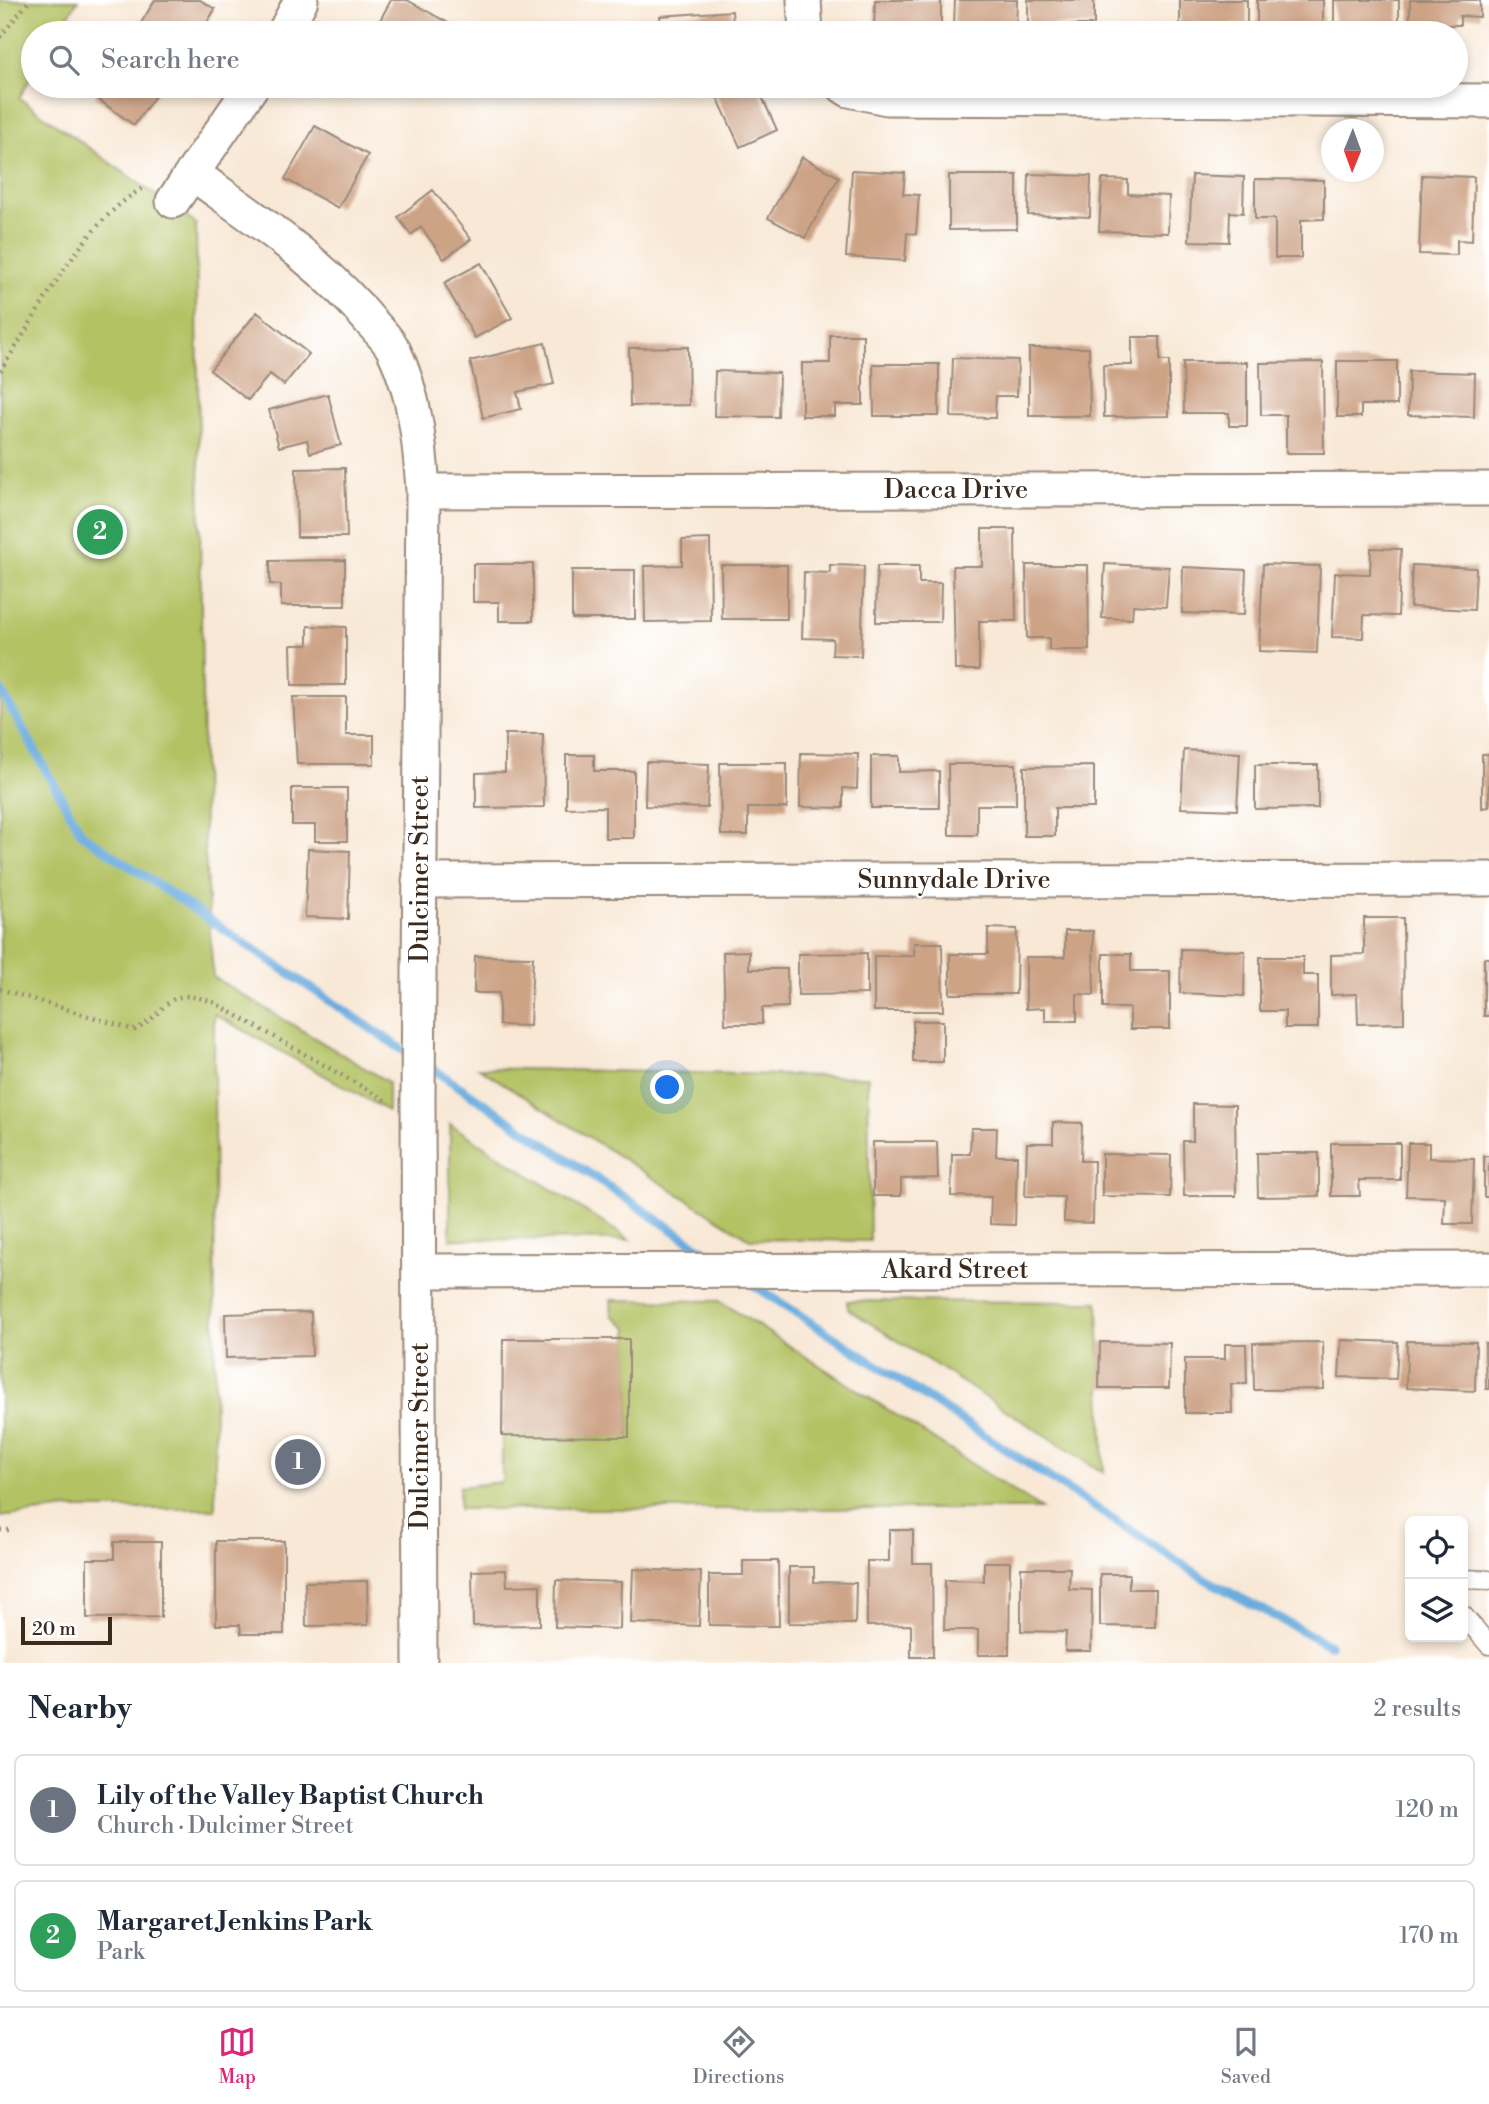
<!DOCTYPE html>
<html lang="en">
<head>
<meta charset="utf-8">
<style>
  body { margin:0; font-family:"Libre Bodoni",serif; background:#f2f2f3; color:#1f2937 }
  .controls { position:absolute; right:21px; bottom:21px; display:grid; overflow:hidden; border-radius:10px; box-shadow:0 4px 10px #0003 }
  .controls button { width:63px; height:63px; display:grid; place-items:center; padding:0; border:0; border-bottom:2px solid #e0e1e3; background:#fff; color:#1f2937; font:35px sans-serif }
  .compass { position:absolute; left:1321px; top:119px; width:63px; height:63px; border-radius:50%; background:#fff; box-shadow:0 4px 10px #0003; rotate:181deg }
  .scale { position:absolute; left:21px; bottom:18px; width:91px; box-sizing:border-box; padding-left:7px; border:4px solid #3b2a1e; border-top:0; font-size:19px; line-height:24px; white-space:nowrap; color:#3b2a1e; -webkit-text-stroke:5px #fff; paint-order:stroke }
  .you { position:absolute; left:668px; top:1088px; width:24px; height:24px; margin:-18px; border:5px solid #fff; border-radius:50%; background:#1a73e8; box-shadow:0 0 0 10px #1a73e833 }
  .badge { display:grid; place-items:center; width:46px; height:46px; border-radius:50%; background:#db2777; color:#fff; font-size:23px; font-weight:700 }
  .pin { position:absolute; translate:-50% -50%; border:4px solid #fff; box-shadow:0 2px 7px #0006 }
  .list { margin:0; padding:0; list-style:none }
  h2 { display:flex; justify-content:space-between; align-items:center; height:91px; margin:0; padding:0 28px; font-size:30px }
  h2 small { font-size:23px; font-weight:400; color:#747a83 }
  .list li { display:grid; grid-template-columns:46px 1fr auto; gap:21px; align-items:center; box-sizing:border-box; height:112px; margin:0 14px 14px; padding:0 14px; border:2px solid #e0e1e3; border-radius:10px }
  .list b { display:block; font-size:26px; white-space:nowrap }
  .list p { margin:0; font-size:23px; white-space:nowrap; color:#747a83 }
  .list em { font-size:23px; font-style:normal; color:#747a83 }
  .icon { flex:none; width:38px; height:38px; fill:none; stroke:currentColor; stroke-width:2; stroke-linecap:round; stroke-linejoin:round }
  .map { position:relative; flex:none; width:1489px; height:1663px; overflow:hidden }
  .search { position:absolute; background:#fff; box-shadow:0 4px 10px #0003; left:21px; right:21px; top:21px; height:77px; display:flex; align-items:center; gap:18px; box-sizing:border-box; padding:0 24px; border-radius:38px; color:#747a83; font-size:26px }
  .sheet { height:343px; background:#fff }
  nav { display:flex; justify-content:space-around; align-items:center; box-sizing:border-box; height:98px; border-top:2px solid #e0e1e3; background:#fff; font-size:19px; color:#747a83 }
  nav a { display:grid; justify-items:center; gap:4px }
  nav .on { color:#db2777 }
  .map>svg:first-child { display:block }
  .green { fill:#b3c264; stroke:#777641; stroke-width:2 }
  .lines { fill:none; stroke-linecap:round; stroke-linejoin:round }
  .stream { stroke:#69acde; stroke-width:9 }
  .building { fill:#cda386 }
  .service-casing { stroke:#9a897a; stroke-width:21 }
  .minor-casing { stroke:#9a897a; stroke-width:37 }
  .path { stroke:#9a897a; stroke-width:4.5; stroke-dasharray:2 5; stroke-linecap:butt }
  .service { stroke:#fff; stroke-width:18 }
  .minor { stroke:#fff; stroke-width:33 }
  .labels { text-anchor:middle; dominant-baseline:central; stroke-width:5; stroke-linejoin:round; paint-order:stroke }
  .street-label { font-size:26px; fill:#3b2a1e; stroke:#fff }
</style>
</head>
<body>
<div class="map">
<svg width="1489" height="1663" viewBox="0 0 1489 1663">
  <rect width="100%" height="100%" fill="#fff"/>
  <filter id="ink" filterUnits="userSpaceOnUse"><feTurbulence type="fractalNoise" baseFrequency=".0143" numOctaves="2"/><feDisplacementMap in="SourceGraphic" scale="14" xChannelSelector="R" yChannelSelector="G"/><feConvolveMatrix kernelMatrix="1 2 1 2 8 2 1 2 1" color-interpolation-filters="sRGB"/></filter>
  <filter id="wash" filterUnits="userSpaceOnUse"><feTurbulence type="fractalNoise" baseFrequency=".00686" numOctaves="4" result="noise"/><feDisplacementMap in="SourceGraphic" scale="28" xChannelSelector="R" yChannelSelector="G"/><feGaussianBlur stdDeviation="1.57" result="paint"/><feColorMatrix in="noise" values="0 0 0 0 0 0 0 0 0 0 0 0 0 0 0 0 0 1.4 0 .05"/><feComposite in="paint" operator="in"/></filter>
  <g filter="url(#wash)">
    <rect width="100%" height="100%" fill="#f8e8d5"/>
    <path class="green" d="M 0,0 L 78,0 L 58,33 L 33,33 L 33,74 L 19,98 L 196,224 L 204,839 L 213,977 L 388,1082 L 388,1111 L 214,1014 L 215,1509 L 68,1509 L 0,1517 Z
      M 479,1068 L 868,1077 L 870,1241 L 750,1239 Z
      M 450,1124 L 630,1240 L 450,1239 Z
      M 611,1300 L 720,1301 L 1041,1509 L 459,1509 L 459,1487 L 502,1482 L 502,1436 L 629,1436 L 628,1327 L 612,1315 Z
      M 847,1301 L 1098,1302 L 1104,1473 L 848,1309 Z"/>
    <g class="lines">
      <path class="stream" d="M 0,689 L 82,834 L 409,1054
        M 427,1065 L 718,1260
        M 749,1282 L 1205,1579 L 1329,1645"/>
    </g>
    <g id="blocks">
      <path class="building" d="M 155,0 L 200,0 L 215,9 L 201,33 L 135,33 Z
        M 391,0 L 407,0 L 461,30 L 459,33 L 373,33 Z
        M 875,0 L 941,0 L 941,33 L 874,28 Z
        M 955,0 L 1017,0 L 1016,33 L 988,33 L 988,26 L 954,26 Z
        M 1028,0 L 1094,0 L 1094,25 L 1028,25 Z
        M 1180,0 L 1247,0 L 1247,25 L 1180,24 Z
        M 1257,0 L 1323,0 L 1323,25 L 1257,25 Z
        M 1334,0 L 1399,0 L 1399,26 L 1334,26 Z
        M 1410,0 L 1480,0 L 1480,17 L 1460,16 L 1460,25 L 1410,25 Z
        M 732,11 L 734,33 L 661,33 L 660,16 Z
        M 103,86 L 162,86 L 134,125 L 95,97 Z
        M 723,86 L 757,86 L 777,130 L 740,147 L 714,90 Z
        M 315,126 L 368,155 L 338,208 L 285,179 Z
        M 802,157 L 839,177 L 805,238 L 768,218 Z
        M 852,170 L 905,173 L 903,194 L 919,195 L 916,234 L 907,233 L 905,261 L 846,257 Z
        M 1029,174 L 1091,176 L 1090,217 L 1028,215 Z
        M 949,175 L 1017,175 L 1017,229 L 949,230 Z
        M 1192,175 L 1244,177 L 1243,213 L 1230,212 L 1229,242 L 1189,241 Z
        M 1422,175 L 1474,177 L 1472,241 L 1457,240 L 1457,255 L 1419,254 Z
        M 1102,179 L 1128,180 L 1128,194 L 1169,196 L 1168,233 L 1099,231 Z
        M 1255,179 L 1324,180 L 1324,219 L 1301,220 L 1301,258 L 1275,258 L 1275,219 L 1255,219 Z
        M 433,190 L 471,239 L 444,259 L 421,227 L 411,235 L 398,217 Z
        M 481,263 L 512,318 L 475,338 L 444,283 Z
        M 257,312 L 309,354 L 284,385 L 270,374 L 248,400 L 210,370 Z
        M 830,335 L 863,335 L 863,405 L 835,405 L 835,416 L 802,416 L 802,363 L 830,363 Z
        M 1132,337 L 1160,337 L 1160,361 L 1169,361 L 1169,416 L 1104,417 L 1103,365 L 1132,365 Z
        M 545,343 L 554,384 L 517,392 L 521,409 L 483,418 L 470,361 Z
        M 688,347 L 689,405 L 630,406 L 629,348 Z
        M 1029,348 L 1089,348 L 1090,416 L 1029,416 Z
        M 953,358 L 1018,360 L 1017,396 L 996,396 L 995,418 L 951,417 Z
        M 1337,361 L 1397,361 L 1397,405 L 1361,405 L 1361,417 L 1337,417 Z
        M 1183,362 L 1247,362 L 1247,426 L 1229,426 L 1229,413 L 1184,413 Z
        M 1323,362 L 1324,453 L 1286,453 L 1286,415 L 1261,415 L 1260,363 Z
        M 873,364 L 939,364 L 939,416 L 874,416 Z
        M 715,371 L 779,373 L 778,417 L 714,416 Z
        M 1409,371 L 1475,373 L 1474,417 L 1408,415 Z
        M 328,394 L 341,445 L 310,453 L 307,440 L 279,447 L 269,410 Z
        M 345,468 L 347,537 L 297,537 L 296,469 Z
        M 982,529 L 1015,529 L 1016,621 L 979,621 L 979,670 L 955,670 L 953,566 L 982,566 Z
        M 710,539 L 711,621 L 645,622 L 644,566 L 682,565 L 682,540 Z
        M 1371,548 L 1401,549 L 1398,616 L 1364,615 L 1363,638 L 1332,637 L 1335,573 L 1370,574 Z
        M 345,560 L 345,606 L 281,606 L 281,585 L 270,584 L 270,561 Z
        M 473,564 L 533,564 L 533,621 L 499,621 L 499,602 L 473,602 Z
        M 1105,564 L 1169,567 L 1166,607 L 1133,605 L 1132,619 L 1102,618 Z
        M 1263,564 L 1320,566 L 1317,653 L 1259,651 Z
        M 721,565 L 787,565 L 787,619 L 722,619 Z
        M 830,565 L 864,566 L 861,656 L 832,655 L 833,639 L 802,638 L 804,572 L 830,573 Z
        M 1026,565 L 1088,565 L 1089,650 L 1049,650 L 1049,638 L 1027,638 Z
        M 1412,565 L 1476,568 L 1474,610 L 1410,607 Z
        M 877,566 L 919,566 L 919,583 L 941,583 L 940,622 L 876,622 Z
        M 1183,567 L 1246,570 L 1244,615 L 1182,613 Z
        M 572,570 L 635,570 L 635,619 L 572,619 Z
        M 308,626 L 346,627 L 346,685 L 292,685 L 291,645 L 308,645 Z
        M 293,697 L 346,697 L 346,735 L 374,735 L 374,764 L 297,764 Z
        M 505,734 L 543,734 L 544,807 L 476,808 L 476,773 L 505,772 Z
        M 1184,750 L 1240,753 L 1237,810 L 1181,808 Z
        M 801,753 L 858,754 L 857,789 L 843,788 L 843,808 L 800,807 Z
        M 1482,754 L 1489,754 L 1489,807 L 1482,808 Z
        M 566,755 L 594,755 L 594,771 L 634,771 L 634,838 L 605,838 L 605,807 L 566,808 Z
        M 871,756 L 899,756 L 899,772 L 939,771 L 939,808 L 871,808 Z
        M 646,762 L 709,764 L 707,808 L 645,806 Z
        M 720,763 L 787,763 L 787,808 L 748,808 L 748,835 L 721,835 Z
        M 948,764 L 1016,764 L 1016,805 L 977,805 L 977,835 L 949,835 Z
        M 1255,765 L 1318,765 L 1318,808 L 1255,809 Z
        M 1094,766 L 1094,808 L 1055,808 L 1055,836 L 1024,836 L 1024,767 Z
        M 292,788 L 347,788 L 347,841 L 315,841 L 315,825 L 292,825 Z
        M 308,849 L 350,851 L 348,919 L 305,917 Z
        M 1364,918 L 1403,918 L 1404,1023 L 1358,1024 L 1357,994 L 1331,995 L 1331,955 L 1364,954 Z
        M 988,928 L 1017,929 L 1016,994 L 950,994 L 950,954 L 988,954 Z
        M 1065,931 L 1093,931 L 1094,995 L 1077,994 L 1077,1021 L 1045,1021 L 1045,1008 L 1026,1009 L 1026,957 L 1065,957 Z
        M 914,943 L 942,943 L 943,1011 L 874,1011 L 874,956 L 914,956 Z
        M 1181,949 L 1245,951 L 1244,996 L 1180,993 Z
        M 749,951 L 749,969 L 787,969 L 788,1007 L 762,1008 L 762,1024 L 725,1024 L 723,952 Z
        M 867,953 L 867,994 L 798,995 L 798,954 Z
        M 1103,954 L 1131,954 L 1131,971 L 1170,971 L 1170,1029 L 1130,1029 L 1130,1008 L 1103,1008 Z
        M 475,956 L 533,957 L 530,1026 L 499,1025 L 499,993 L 474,993 Z
        M 1260,957 L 1303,957 L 1303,975 L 1318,975 L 1318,1028 L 1285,1028 L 1285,1011 L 1260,1011 Z
        M 1484,958 L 1489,958 L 1489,1016 L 1484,1016 Z
        M 913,1021 L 943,1021 L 943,1062 L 913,1062 Z
        M 1193,1104 L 1235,1105 L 1236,1196 L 1184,1196 L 1183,1141 L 1193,1141 Z
        M 1053,1122 L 1082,1123 L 1081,1161 L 1094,1161 L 1093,1223 L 1064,1222 L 1064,1197 L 1025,1196 L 1027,1143 L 1053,1143 Z
        M 971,1128 L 997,1128 L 996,1156 L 1017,1156 L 1015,1225 L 990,1224 L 991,1197 L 951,1196 L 952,1154 L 970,1154 Z
        M 873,1142 L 937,1142 L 938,1178 L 901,1179 L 901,1196 L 873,1196 Z
        M 1331,1143 L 1400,1143 L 1400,1180 L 1359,1180 L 1360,1196 L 1331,1196 Z
        M 1408,1143 L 1429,1143 L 1429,1158 L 1474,1159 L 1472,1224 L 1444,1224 L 1445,1197 L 1406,1196 Z
        M 1257,1153 L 1319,1153 L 1319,1196 L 1258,1197 Z
        M 1102,1154 L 1171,1155 L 1170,1197 L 1102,1196 Z
        M 1484,1156 L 1489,1156 L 1489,1197 L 1484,1197 Z
        M 311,1312 L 312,1356 L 226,1358 L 225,1314 Z
        M 503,1339 L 629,1339 L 629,1437 L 502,1436 Z
        M 1341,1340 L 1398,1342 L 1396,1379 L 1339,1377 Z
        M 1407,1341 L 1476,1342 L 1475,1391 L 1406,1388 Z
        M 1100,1342 L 1170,1343 L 1169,1388 L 1099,1388 Z
        M 1323,1342 L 1324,1389 L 1254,1390 L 1253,1343 Z
        M 1485,1343 L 1489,1343 L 1489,1389 L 1486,1389 Z
        M 1225,1344 L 1246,1344 L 1247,1384 L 1231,1384 L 1232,1413 L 1185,1413 L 1185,1359 L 1225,1359 Z
        M 889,1530 L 913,1530 L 913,1563 L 932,1563 L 933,1657 L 911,1657 L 911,1625 L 867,1626 L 867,1561 L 889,1561 Z
        M 216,1541 L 284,1541 L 284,1634 L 241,1634 L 240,1625 L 216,1625 Z
        M 114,1542 L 161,1542 L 161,1617 L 87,1618 L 87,1559 L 114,1559 Z
        M 743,1561 L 778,1561 L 779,1626 L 709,1625 L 709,1575 L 743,1575 Z
        M 984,1562 L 1010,1562 L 1009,1655 L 978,1655 L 978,1630 L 944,1630 L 945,1580 L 984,1581 Z
        M 789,1567 L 814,1567 L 814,1582 L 856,1583 L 855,1624 L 789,1623 Z
        M 1021,1568 L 1070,1568 L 1069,1589 L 1092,1590 L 1091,1651 L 1065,1651 L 1066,1632 L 1021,1631 Z
        M 633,1569 L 701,1572 L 699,1626 L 631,1623 Z
        M 506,1570 L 507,1586 L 540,1585 L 540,1625 L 473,1626 L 472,1571 Z
        M 1100,1574 L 1129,1574 L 1129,1589 L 1156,1589 L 1155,1627 L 1100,1626 Z
        M 556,1580 L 621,1582 L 620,1629 L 555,1627 Z
        M 367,1581 L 368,1625 L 306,1626 L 305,1582 Z"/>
    </g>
  </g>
  <g filter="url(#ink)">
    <use href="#blocks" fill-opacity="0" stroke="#9a897a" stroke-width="2"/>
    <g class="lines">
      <defs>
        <path id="service" d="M 1463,1579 L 1489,1580
          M 1463,1615 L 1489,1645"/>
        <path id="minor" d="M 804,0 L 806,33
          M 284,33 L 301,0
          M 843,86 L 849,90 L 887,98 L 1489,101
          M 192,173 C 255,219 321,261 371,322 C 379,331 389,340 394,351 C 415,395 420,443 423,491 L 418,1098 L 420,1663
          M 173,201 L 252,86
          M 423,491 L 1489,489
          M 419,881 L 1489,879
          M 421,1271 L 1489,1269"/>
      </defs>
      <use href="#service" class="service-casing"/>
      <use href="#minor" class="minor-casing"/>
      <path class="path" d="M 0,37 L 30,0
        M 0,371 C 40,313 82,221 145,187
        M 0,989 L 134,1030 C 171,1012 163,983 215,1003 L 387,1101
        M 0,1530 L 10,1530"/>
      <use href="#service" class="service"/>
      <use href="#minor" class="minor"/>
    </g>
  </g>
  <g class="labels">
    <g class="street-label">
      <text x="956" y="490">Dacca Drive</text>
      <text transform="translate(420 869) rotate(-90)">Dulcimer Street</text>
      <text x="954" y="880">Sunnydale Drive</text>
      <text x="955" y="1270">Akard Street</text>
      <text transform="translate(420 1436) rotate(-90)">Dulcimer Street</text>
    </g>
  </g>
</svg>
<div class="controls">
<button><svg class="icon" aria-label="locate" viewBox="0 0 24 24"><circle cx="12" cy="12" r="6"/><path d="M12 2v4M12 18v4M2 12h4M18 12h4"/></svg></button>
<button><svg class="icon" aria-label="layers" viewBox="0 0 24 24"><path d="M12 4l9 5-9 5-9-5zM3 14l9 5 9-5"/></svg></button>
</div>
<svg class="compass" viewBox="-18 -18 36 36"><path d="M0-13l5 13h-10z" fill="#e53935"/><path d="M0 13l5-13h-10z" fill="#747a83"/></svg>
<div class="scale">20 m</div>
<div class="you"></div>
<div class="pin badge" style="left:298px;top:1462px;background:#6b7280">1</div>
<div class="pin badge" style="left:100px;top:532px;background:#2e9e5b">2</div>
<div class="search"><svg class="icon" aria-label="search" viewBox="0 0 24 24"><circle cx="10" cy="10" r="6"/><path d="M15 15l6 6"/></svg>Search here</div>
</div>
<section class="sheet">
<h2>Nearby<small>2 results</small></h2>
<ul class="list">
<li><span class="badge" style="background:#6b7280">1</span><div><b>Lily of the Valley Baptist Church</b><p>Church · Dulcimer Street</p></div><em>120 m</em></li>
<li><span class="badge" style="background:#2e9e5b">2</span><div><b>Margaret Jenkins Park</b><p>Park</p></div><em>170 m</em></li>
</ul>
</section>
<nav>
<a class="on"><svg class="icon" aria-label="map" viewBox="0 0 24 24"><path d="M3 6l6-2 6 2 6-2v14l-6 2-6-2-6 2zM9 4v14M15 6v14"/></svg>Map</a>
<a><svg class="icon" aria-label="directions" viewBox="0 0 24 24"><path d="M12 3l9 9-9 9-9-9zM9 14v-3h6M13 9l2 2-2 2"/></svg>Directions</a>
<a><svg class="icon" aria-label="saved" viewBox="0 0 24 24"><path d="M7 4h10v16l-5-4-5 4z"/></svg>Saved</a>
</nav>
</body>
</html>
